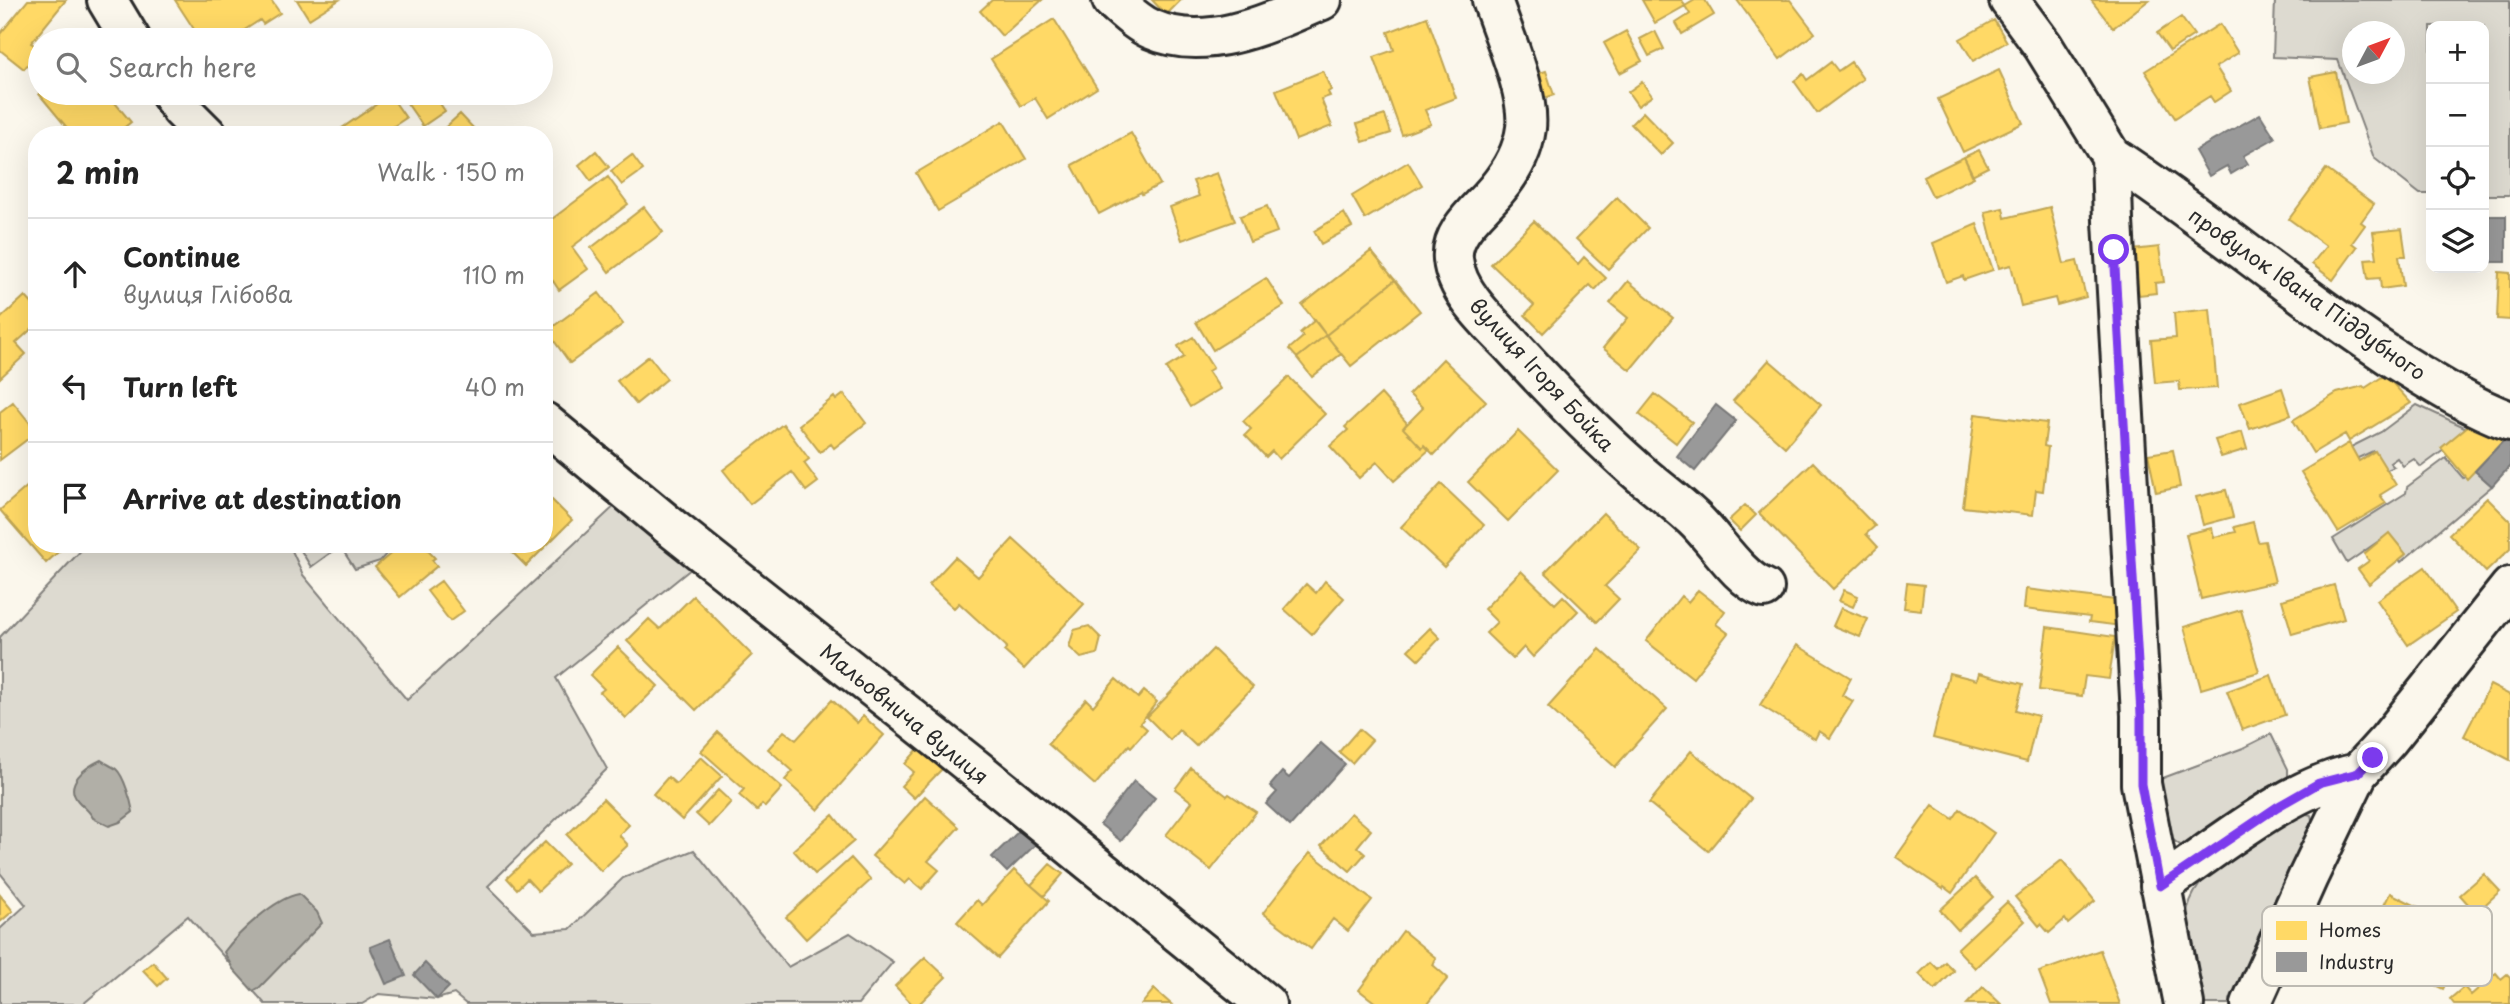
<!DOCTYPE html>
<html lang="en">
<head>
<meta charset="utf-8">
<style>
  body { margin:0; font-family:"Playpen Sans",sans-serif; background:#f6f6f6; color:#222 }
  .controls { position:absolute; right:21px; top:21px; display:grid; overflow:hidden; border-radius:14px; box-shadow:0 7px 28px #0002 }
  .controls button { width:63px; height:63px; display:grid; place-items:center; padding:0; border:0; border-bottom:2px solid #e0e0e0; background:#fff; color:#222; font:35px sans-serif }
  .compass { position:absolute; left:2342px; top:21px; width:63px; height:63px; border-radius:50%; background:#fff; box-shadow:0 7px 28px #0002; rotate:49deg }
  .stop { position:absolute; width:21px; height:21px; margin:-16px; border:5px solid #7c3aed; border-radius:50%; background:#fff }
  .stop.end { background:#7c3aed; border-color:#fff; box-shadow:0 2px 7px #0008 }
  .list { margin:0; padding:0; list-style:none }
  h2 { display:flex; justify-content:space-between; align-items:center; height:91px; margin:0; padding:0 28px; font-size:30px }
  h2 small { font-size:23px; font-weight:400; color:#767676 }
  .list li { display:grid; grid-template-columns:46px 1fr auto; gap:21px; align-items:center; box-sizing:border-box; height:112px; padding:0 28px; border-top:2px solid #e0e0e0 }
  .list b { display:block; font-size:26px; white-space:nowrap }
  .list p { margin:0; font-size:23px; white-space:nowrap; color:#767676 }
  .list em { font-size:23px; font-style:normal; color:#767676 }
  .icon { flex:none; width:38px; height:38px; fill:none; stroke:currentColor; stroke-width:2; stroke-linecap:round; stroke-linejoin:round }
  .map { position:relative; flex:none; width:2510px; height:1004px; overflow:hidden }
  .search { position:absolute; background:#fff; box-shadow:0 7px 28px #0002; left:28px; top:28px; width:525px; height:77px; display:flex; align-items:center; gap:18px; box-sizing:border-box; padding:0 24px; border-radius:38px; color:#767676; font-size:26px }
  .panel { position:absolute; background:#fff; box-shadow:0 7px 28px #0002; left:28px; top:126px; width:525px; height:427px; border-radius:28px }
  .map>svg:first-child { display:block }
  .green { fill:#dddad0; stroke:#84827e; stroke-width:2; fill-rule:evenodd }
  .water { fill:#b1afa7; stroke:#7b7a75; stroke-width:2 }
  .homes { fill:#ffd966; stroke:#bfa554; stroke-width:2 }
  .industry { fill:#999; stroke:#787878; stroke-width:2 }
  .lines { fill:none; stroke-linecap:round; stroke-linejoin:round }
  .minor-casing { stroke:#2b2b2b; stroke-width:44 }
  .minor { stroke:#fbf7ec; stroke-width:38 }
  .route { stroke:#7c3aed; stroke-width:9 }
  .labels { text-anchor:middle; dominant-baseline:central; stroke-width:7; stroke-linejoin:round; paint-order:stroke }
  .street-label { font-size:21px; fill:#2b2b2b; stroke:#fbf7ec }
  .key { fill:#fbf7ec; stroke:#bdbab2; stroke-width:2 }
  .key-label { font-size:19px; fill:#2b2b2b }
</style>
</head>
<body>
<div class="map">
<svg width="2510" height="1004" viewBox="0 0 2510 1004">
  <rect width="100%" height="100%" fill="#fbf7ec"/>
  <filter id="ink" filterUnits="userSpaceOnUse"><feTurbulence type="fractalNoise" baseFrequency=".0143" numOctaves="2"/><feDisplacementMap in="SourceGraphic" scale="14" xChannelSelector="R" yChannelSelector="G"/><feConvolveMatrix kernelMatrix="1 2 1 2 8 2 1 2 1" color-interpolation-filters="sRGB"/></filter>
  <g filter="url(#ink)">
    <path class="green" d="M 2275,0 L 2510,0 L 2510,195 L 2484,195 L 2484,26 L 2431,26 L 2431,194 L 2420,194 L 2374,158 L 2338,60 L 2273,57 ZM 2352,32 L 2394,32 L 2394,74 L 2352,74 Z
      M 2417,405 L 2471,430 L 2421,467 L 2414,459 L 2403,466 L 2397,458 L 2390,463 L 2394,467 L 2385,471 L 2373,451 L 2356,459 L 2349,448 L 2381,432 Z
      M 2446,458 L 2463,478 L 2475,471 L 2492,486 L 2401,562 L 2383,538 L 2347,563 L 2333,539 L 2406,493 L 2407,487 Z
      M 620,501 L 697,564 L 556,678 L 607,769 L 488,886 L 534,932 L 570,929 L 623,878 L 694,850 L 788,967 L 850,933 L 893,962 L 858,1004 L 466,1004 L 454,994 L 437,999 L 379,994 L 362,1004 L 265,1004 L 188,916 L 83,1004 L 0,1004 L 0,929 L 26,905 L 0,873 L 0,637 L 87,544 L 289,544 L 303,575 L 407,700 Z
      M 297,544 L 395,544 L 380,561 L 355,569 L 340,546 L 311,567 Z
      M 2271,734 L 2288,769 L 2288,788 L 2183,847 L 2166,835 L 2155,781 L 2243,748 Z
      M 2303,813 L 2311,815 L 2313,824 L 2275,901 L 2240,1004 L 2196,1004 C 2193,978 2186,950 2186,923 C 2186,868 2262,837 2303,813 Z"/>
    <path class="water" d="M 101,760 C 105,763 112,766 116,769 C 124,776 131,801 133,812 L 120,822 L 109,826 L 93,818 C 89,810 84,808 78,801 C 63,783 86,767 101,760 Z
      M 299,894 L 317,912 L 322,923 L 260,987 L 253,991 L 233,969 L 224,952 C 238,933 275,898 299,894 Z"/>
    <path class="homes" d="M 28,0 L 66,0 L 31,43 L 40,49 L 24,69 L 0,50 L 0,34 Z
      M 175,0 L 271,0 L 280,13 L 263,24 L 260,20 L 229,40 L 201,40 Z
      M 297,0 L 339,0 L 309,19 Z
      M 992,0 L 1042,0 L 1002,36 L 980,11 Z
      M 1152,0 L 1181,0 L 1166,15 Z
      M 1642,0 L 1682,0 L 1685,6 L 1655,23 Z
      M 1695,0 L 1705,0 L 1714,15 L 1682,34 L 1676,23 L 1690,14 L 1685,6 Z
      M 1737,0 L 1790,0 L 1815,33 L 1780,59 Z
      M 2091,0 L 2149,0 L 2113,28 Z
      M 1427,17 L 1456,98 L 1425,110 L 1431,124 L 1402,135 L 1374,57 L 1394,50 L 1388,32 Z
      M 2181,17 L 2194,35 L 2170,51 L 2157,33 Z
      M 1054,19 L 1097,88 L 1048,119 L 1035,98 L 1021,106 L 991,59 Z
      M 1994,20 L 2007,42 L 1973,61 L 1960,39 Z
      M 2220,24 L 2238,53 L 2216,67 L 2231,91 L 2214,102 L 2210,96 L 2175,118 L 2145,71 Z
      M 1626,31 L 1642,61 L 1620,73 L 1604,43 Z
      M 1655,31 L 1664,49 L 1649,56 L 1640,39 Z
      M 1831,62 L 1838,71 L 1851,62 L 1863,79 L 1817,113 L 1794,81 L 1803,74 L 1807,80 Z
      M 1999,70 L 2023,123 L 1963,152 L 1938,99 Z
      M 1323,71 L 1331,90 L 1328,92 L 1330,96 L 1321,99 L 1332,126 L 1296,140 L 1276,90 Z
      M 1546,71 L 1554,95 L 1541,99 L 1533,75 Z
      M 2336,72 L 2346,123 L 2320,128 L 2310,77 Z
      M 1642,82 L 1652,96 L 1638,106 L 1628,92 Z
      M 41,93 L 107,93 L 131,122 L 115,135 L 73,135 L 39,94 Z
      M 400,93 L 433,93 L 445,111 L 423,126 Z
      M 390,95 L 406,118 L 391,128 L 396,135 L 332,135 Z
      M 1643,112 L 1673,143 L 1661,155 L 1631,124 Z
      M 460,114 L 478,133 L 475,135 L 437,135 Z
      M 1385,115 L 1391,133 L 1363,142 L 1357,124 Z
      M 1003,121 L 1026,159 L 938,211 L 916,173 Z
      M 1131,133 L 1160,184 L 1142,194 L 1141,192 L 1099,214 L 1072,165 Z
      M 1979,150 L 1988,167 L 1972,175 L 1964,157 Z
      M 596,151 L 609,167 L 591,181 L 579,165 Z
      M 632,155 L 643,170 L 622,185 L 611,171 Z
      M 1964,157 L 1974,177 L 1933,197 L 1923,177 Z
      M 1408,162 L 1422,185 L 1365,219 L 1352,196 Z
      M 2326,169 L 2374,204 L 2361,222 L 2365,225 L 2352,243 L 2357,247 L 2333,280 L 2312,264 L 2326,246 L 2289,219 Z
      M 1217,173 L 1235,221 L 1182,240 L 1170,207 L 1199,196 L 1193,181 Z
      M 608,177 L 628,204 L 572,247 L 588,269 L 559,290 L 553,281 L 544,288 L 544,225 Z
      M 1617,197 L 1648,228 L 1608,269 L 1576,239 Z
      M 1267,206 L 1277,232 L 1250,242 L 1240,216 Z
      M 644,207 L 663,232 L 609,272 L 591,248 Z
      M 2050,207 L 2064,264 L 2077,261 L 2086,297 L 2057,305 L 2055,298 L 2021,306 L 2011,265 L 1999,268 L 1985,212 L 2003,208 L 2005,218 Z
      M 1344,213 L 1352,227 L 1321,244 L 1314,231 Z
      M 1534,221 L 1578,264 L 1584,257 L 1606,278 L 1595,290 L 1590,285 L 1543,333 L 1525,315 L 1534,305 L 1491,264 Z
      M 1977,224 L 1993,270 L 1964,280 L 1963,276 L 1946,282 L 1933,243 Z
      M 2402,229 L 2406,256 L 2399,256 L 2403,286 L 2381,289 L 2380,278 L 2368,279 L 2365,259 L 2377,258 L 2373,232 Z
      M 2159,247 L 2164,282 L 2155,283 L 2156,293 L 2139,295 L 2133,250 Z
      M 1371,251 L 1395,280 L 1326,335 L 1302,305 Z
      M 2499,272 L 2510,273 L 2510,320 L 2497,319 Z
      M 1266,278 L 1284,306 L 1213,350 L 1196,322 Z
      M 1395,280 L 1420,311 L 1351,366 L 1326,335 Z
      M 1628,281 L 1673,318 L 1630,370 L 1603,348 L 1628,318 L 1610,303 Z
      M 599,293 L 623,324 L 570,363 L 547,331 Z
      M 25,296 L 37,309 L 37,324 L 16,343 L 26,354 L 0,378 L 0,319 Z
      M 2210,309 L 2217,388 L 2180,390 L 2179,381 L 2155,383 L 2151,340 L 2176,338 L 2174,313 Z
      M 1315,320 L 1326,335 L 1297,358 L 1289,349 L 1303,337 L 1300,333 Z
      M 1326,335 L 1341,354 L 1312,377 L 1297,358 Z
      M 1193,337 L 1213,368 L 1208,371 L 1220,389 L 1190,407 L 1166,368 L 1184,357 L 1178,346 Z
      M 649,356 L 667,379 L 636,404 L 617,381 Z
      M 1443,359 L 1486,401 L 1434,455 L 1424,445 L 1422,448 L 1403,428 L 1423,408 L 1409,394 Z
      M 1769,360 L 1821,405 L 1785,447 L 1733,401 Z
      M 2385,375 L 2411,403 L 2349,441 L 2345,434 L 2313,453 L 2293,420 L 2337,393 L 2363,386 L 2365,388 Z
      M 1289,377 L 1325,414 L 1279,459 L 1272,451 L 1266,457 L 1245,435 L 1251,429 L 1243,421 Z
      M 2282,388 L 2291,415 L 2250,429 L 2240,403 Z
      M 844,394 L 866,423 L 834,448 L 831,444 L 820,452 L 799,425 L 834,397 L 836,400 Z
      M 1381,394 L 1407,423 L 1403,428 L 1422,448 L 1424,445 L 1429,450 L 1394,481 L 1377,462 L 1359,478 L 1330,446 L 1348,430 L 1345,427 Z
      M 1655,394 L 1692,422 L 1676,443 L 1639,414 Z
      M 13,402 L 37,432 L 0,460 L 0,412 Z
      M 1975,414 L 2047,423 L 2044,446 L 2048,447 L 2043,491 L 2036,490 L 2033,515 L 1963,507 Z
      M 2475,420 L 2506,438 L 2467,479 L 2441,448 Z
      M 783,424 L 809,459 L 804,463 L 818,482 L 806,491 L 792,472 L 750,504 L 723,470 Z
      M 1518,431 L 1558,470 L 1508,521 L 1468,482 Z
      M 2242,432 L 2247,449 L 2221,457 L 2215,440 Z
      M 2349,443 L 2359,461 L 2375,451 L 2396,485 L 2380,495 L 2386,503 L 2338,532 L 2301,472 Z
      M 2173,450 L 2180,487 L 2156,492 L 2148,454 Z
      M 1813,462 L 1875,526 L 1866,534 L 1878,547 L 1833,589 L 1759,513 Z
      M 37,478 L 37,544 L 67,544 L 46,563 L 0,510 Z
      M 1441,484 L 1484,525 L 1444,567 L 1401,527 Z
      M 2226,490 L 2233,517 L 2203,525 L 2196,497 Z
      M 544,492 L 572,520 L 526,566 L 504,544 L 544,544 Z
      M 2487,498 L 2510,521 L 2510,549 L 2486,572 L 2449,534 Z
      M 1745,505 L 1756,515 L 1740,531 L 1729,520 Z
      M 1603,513 L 1641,550 L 1605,586 L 1619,599 L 1597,622 L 1545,572 Z
      M 2253,522 L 2258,542 L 2265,541 L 2275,582 L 2201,599 L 2186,534 L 2212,528 L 2214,537 L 2236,532 L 2234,527 Z
      M 2389,533 L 2406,554 L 2369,584 L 2358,569 L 2369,561 L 2364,554 Z
      M 1013,539 L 1084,604 L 1024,669 L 1004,651 L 1007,647 L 959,603 L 954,608 L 929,585 L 955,557 L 978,577 Z
      M 402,544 L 422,544 L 435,558 L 432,560 L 437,566 L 400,597 L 375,567 Z
      M 2425,567 L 2456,612 L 2408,645 L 2377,600 Z
      M 1521,571 L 1555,604 L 1563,596 L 1578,611 L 1533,657 L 1524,647 L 1513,659 L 1486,633 L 1497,622 L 1484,609 Z
      M 441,581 L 464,611 L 450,621 L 427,591 Z
      M 1325,581 L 1344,598 L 1312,634 L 1284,609 L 1306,584 L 1316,593 Z
      M 1907,583 L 1924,585 L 1921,610 L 1904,608 Z
      M 2334,585 L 2344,619 L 2292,634 L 2282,600 Z
      M 2026,589 L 2132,602 L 2129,627 L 2089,622 L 2090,617 L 2024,609 Z
      M 1698,590 L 1725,611 L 1716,624 L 1728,633 L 1693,678 L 1646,641 L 1681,596 L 1688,602 Z
      M 1844,590 L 1858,596 L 1853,607 L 1839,601 Z
      M 693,596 L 752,655 L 696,710 L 627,641 L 649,619 L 660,629 Z
      M 1841,608 L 1868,619 L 1860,637 L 1833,626 Z
      M 2241,610 L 2259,672 L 2201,689 L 2184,627 Z
      M 1089,626 L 1101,638 L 1097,654 L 1081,658 L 1069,647 L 1074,630 Z
      M 2047,627 L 2115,637 L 2109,679 L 2085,676 L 2082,696 L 2039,690 Z
      M 1430,628 L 1440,638 L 1419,660 L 1408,650 Z
      M 1797,645 L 1851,678 L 1842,695 L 1853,701 L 1830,738 L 1819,731 L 1815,739 L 1760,705 Z
      M 618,647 L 658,686 L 626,718 L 600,692 L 604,689 L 590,675 Z
      M 1213,649 L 1253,687 L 1196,746 L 1179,730 L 1170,740 L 1147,717 Z
      M 1600,649 L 1667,709 L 1615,767 L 1548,707 Z
      M 1949,673 L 1977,680 L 1979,673 L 2023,684 L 2016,710 L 2038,716 L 2027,762 L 1933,738 Z
      M 2271,675 L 2285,715 L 2242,730 L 2227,691 Z
      M 1116,679 L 1138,698 L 1144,691 L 1157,702 L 1140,723 L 1147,729 L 1131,747 L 1129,745 L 1095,785 L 1048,744 L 1086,699 L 1093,706 Z
      M 2490,685 L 2510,695 L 2510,760 L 2464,736 Z
      M 832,700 L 857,723 L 863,716 L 884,735 L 818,810 L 785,780 L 793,771 L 768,749 L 784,731 L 796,740 Z
      M 1359,729 L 1372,740 L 1352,763 L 1339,752 Z
      M 718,732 L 782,788 L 765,807 L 762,804 L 757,811 L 739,795 L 744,789 L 701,751 Z
      M 919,748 L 942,769 L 914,798 L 901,786 L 914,772 L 905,764 Z
      M 1691,751 L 1751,799 L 1708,851 L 1649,803 Z
      M 701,757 L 722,776 L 682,820 L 653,794 L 668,777 L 676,784 Z
      M 1191,768 L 1227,796 L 1229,794 L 1256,812 L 1211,870 L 1166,835 L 1192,802 L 1175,789 Z
      M 718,790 L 731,802 L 709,826 L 696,814 Z
      M 925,796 L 959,827 L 928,861 L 939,870 L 922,889 L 910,879 L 905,884 L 872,856 Z
      M 603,799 L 629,825 L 619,835 L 628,845 L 601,871 L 567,835 Z
      M 1933,805 L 1953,819 L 1960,809 L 1994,833 L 1952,893 L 1944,887 L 1943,889 L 1896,857 Z
      M 1351,813 L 1371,830 L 1357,847 L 1365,854 L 1350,871 L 1321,846 Z
      M 833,815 L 854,841 L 815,874 L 793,850 Z
      M 545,842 L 567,864 L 538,891 L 527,879 L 517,889 L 507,878 Z
      M 1310,853 L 1372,900 L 1348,931 L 1333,919 L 1311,949 L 1263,913 Z
      M 851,858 L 871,880 L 806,939 L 786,917 Z
      M 2062,860 L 2095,901 L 2068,924 L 2065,919 L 2049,933 L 2041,924 L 2039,926 L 2015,897 Z
      M 1050,864 L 1063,874 L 1044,896 L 1031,885 Z
      M 1014,870 L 1049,901 L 998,958 L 957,922 L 977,900 L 982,905 Z
      M 2484,874 L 2500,891 L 2476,913 L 2460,895 Z
      M 1975,878 L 1993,897 L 1958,930 L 1940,910 Z
      M 2390,893 L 2471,933 L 2443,989 L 2362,950 Z
      M 0,895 L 13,911 L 0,922 Z
      M 2007,902 L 2025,921 L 1975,968 L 1957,949 Z
      M 1403,931 L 1436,958 L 1433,965 L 1448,978 L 1427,1004 L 1377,1004 L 1359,990 Z
      M 2100,950 L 2120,1004 L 2051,1004 L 2039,972 Z
      M 925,957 L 946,977 L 919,1004 L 912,1004 L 895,986 Z
      M 153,962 L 167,978 L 158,986 L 143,970 Z
      M 1931,962 L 1938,969 L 1945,962 L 1954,971 L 1935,990 L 1919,974 Z
      M 2496,973 L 2501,979 L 2507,974 L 2510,977 L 2510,1004 L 2454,1004 L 2450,999 L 2464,987 L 2471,995 Z
      M 1983,987 L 2001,1004 L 1967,1004 Z
      M 1154,989 L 1171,1004 L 1142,1004 Z"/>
    <path class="industry" d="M 2260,114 L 2275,138 L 2243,156 L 2248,164 L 2231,174 L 2227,166 L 2209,176 L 2195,151 Z
      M 2484,216 L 2506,216 L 2506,262 L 2484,262 Z
      M 1716,405 L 1736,421 L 1695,471 L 1677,456 Z
      M 2506,438 L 2510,442 L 2510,466 L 2492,486 L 2475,471 Z
      M 1321,743 L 1345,764 L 1290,826 L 1266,804 L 1277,792 L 1270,786 L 1282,772 L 1289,778 Z
      M 1134,781 L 1155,798 L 1121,841 L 1100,824 Z
      M 1020,830 L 1035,845 L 1007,872 L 992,857 Z
      M 390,939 L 406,976 L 386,984 L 370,947 Z
      M 425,963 L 449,987 L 437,999 L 414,975 Z"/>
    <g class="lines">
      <defs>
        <path id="minor" d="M 107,0 L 131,40
          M 1112,0 C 1124,10 1137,23 1151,29 C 1207,54 1271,22 1322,0
          M 1492,0 C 1503,34 1530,93 1526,128 C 1523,151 1512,171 1497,189 C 1481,209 1450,231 1453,259 C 1456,293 1490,323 1512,346 C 1551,389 1592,431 1636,470 C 1654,486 1675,501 1693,518 C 1714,537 1738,578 1764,588
          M 2009,0 L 2043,46 L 2111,156 L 2113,221 L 2141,715 L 2141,784 L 2184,1004
          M 170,93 L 181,109 L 207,135
          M 2111,156 C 2208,219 2296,295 2393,358 C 2430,381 2469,406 2510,421
          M 544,422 L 673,529 L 977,770 L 1266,1004
          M 2160,886 C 2218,847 2290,786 2358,773
          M 2251,1004 L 2308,877 L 2358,773 L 2388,740 L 2510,587"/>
      </defs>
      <use href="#minor" class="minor-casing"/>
      <use href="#minor" class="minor"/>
    </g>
  </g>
  <g class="lines" filter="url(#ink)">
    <path class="route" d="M 2114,250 L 2141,715 L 2141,784 L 2160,886 L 2277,807 L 2319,783 L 2358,773 L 2373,758"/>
  </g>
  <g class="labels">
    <g class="street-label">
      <text transform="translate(2308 293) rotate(35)">провулок Івана Піддубного</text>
      <text transform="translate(1543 374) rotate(47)">вулиця Ігоря Бойка</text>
      <text transform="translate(905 713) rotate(39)">Мальовнича вулиця</text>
    </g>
  </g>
  <rect x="2262" y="906" width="230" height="80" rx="10" class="key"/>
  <rect x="2276" y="921" width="31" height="19" fill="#ffd966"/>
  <rect x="2276" y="952" width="31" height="20" fill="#999"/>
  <g class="key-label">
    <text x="2319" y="937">Homes</text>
    <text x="2319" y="969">Industry</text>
  </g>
</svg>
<div class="controls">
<button>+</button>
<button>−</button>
<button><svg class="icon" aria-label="locate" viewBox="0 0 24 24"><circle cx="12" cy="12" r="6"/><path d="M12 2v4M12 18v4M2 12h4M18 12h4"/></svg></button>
<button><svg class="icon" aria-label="layers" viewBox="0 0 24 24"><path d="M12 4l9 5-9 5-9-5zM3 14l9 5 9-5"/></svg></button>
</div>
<svg class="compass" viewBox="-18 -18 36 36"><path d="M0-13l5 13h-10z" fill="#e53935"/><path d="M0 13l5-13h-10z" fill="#767676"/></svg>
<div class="stop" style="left:2114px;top:250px"></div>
<div class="stop end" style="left:2373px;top:758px"></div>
<div class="search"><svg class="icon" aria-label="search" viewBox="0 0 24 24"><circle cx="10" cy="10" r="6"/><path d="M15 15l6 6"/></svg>Search here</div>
<section class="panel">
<h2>2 min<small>Walk · 150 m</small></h2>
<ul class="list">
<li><svg class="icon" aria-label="ahead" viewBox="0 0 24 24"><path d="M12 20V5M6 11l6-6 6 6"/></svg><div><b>Continue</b><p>вулиця Глібова</p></div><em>110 m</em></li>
<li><svg class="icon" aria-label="left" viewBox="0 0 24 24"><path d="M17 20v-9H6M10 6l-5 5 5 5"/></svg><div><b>Turn left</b></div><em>40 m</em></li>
<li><svg class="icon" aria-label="arrive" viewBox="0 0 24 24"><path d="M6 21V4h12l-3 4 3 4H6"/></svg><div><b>Arrive at destination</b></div></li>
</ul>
</section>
</div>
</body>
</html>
